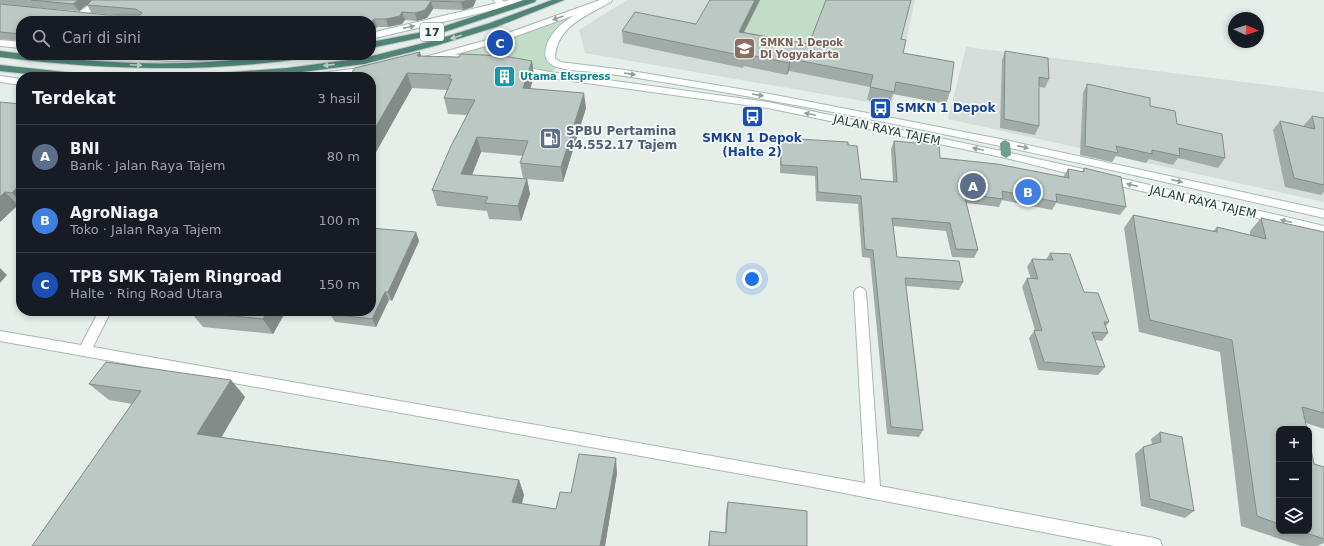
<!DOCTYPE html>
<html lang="id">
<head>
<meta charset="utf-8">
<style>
  body { margin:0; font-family:"DejaVu Sans",sans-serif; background:#20242c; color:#f1f3f6 }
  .controls { position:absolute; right:12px; bottom:12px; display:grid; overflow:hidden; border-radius:8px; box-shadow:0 2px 6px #0003 }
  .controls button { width:36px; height:36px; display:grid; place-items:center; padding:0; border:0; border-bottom:1px solid #363941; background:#171b24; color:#f1f3f6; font:20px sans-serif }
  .compass { position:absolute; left:1228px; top:12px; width:36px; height:36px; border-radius:50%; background:#171b24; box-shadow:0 2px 6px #0003; rotate:93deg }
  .you { position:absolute; left:752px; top:279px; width:14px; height:14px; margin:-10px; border:3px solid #fff; border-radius:50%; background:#1a73e8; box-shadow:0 0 0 6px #1a73e833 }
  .badge { display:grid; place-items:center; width:26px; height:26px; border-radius:50%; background:#ea580c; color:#fff; font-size:13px; font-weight:700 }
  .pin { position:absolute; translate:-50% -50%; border:2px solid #fff; box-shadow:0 1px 4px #0006 }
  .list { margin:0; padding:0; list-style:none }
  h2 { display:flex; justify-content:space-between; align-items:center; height:52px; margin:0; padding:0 16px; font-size:17px }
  h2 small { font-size:13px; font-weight:400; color:#9ea1a6 }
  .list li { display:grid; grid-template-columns:26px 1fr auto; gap:12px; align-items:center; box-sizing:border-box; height:64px; padding:0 16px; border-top:1px solid #363941 }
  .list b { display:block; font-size:15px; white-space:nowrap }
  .list p { margin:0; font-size:13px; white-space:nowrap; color:#9ea1a6 }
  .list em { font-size:13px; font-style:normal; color:#9ea1a6 }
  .icon { flex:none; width:22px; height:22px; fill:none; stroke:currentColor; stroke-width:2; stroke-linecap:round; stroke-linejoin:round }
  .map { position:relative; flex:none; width:1324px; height:546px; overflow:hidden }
  .search { position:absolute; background:#171b24; box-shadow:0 2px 6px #0003; left:16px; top:16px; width:360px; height:44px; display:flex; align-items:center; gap:10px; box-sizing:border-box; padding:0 14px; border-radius:16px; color:#9ea1a6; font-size:15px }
  .panel { position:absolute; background:#171b24; box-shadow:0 2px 6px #0003; left:16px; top:72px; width:360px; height:244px; border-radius:16px }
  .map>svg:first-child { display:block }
  .built { fill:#d4ddd9 }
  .green { fill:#c1ddc8 }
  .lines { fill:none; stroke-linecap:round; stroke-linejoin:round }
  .minor-casing { stroke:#a9b6b1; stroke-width:2 }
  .tertiary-casing { stroke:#a9b6b1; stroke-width:2 }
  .secondary-casing { stroke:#a5b9b2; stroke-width:2 }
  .primary-casing { stroke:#c2c9c7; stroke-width:2 }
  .trunk-casing { stroke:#c2c9c7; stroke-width:2 }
  .minor { fill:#fff; fill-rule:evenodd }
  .tertiary { fill:#fff; fill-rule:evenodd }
  .secondary { fill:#fff; fill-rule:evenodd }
  .primary { fill:#6ea092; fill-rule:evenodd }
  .trunk { fill:#518478; fill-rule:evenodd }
  .wall { fill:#a1aca8; fill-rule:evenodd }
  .shaded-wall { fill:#838c88 }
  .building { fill:#bbc8c3; stroke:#838c88 }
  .oneway { fill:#929f9c }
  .oneway2 { fill:#bcd1cb }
  .labels { text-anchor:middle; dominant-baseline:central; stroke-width:3.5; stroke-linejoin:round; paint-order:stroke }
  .far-education-label { font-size:10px; font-weight:bold; fill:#785e54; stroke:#f6faf8; text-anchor:start }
  .far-culture-label { font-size:10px; font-weight:bold; fill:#0d838f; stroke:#f6faf8; text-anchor:start }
  .shield { fill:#f6faf8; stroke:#647772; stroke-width:1 }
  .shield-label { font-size:11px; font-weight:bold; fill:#263f38 }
  .transit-label { font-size:12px; font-weight:bold; fill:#164399; stroke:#f6faf8; text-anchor:start }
  .street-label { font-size:12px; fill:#263f38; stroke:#f6faf8 }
  .service-label { font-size:12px; font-weight:bold; fill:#4e5e75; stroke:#f6faf8; text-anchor:start }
</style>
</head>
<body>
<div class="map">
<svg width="1324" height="546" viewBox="0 0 1324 546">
  <rect width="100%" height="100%" fill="#e6eeea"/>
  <path class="built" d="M 627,0 L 915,0 L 892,106 L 585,53 L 579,30 Z
    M 966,47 L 1324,92 L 1324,202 L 948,119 Z"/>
  <path class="green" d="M 760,0 L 828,0 L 806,56 L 738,44 Z
    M 595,6 C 572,17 543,31 547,62 L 558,67 L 549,73 L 458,55 Z"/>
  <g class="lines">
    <defs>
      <path id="minor" d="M 95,0 L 104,0 L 83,18 L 77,18 L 76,16 L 77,14 Z
        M 493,0 L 502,0 L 507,5 L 506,7 L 500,7 Z
        M 860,287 L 864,289 L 866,292 L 880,486 L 1154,538 L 1160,540 L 1162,546 L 1114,546 L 808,486 L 0,341 L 0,331 L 81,345 L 99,311 L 111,311 L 93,347 L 865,483 L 854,292 L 856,289 Z"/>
      <path id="tertiary" d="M 510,0 L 522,0 L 506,7 L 371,39 L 371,33 Z
        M 600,0 L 612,0 L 611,2 L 497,43 L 424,63 L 419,60 L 421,58 L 491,39 Z
        M 0,40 L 21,42 L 21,48 L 0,46 Z
        M 120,55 L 256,55 L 252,58 L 173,61 L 124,58 Z
        M 367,67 L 370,68 L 372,70 L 370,72 L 335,77 L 309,77 L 314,74 Z
        M 0,76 L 21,79 L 21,85 L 0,82 Z"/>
      <path id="secondary" d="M 602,0 L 612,0 C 608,4 601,7 596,10 C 575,21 556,33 555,58 L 560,62 L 625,70 L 770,94 L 1005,140 L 1324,210 L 1324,218 C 1116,171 909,123 699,88 C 667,83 635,77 602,73 C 590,71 565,71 554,66 C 546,62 544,56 546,48 C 552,23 582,11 602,0 Z
        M 446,53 L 470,57 L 475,60 L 470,63 L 443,58 L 442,56 L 443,54 Z
        M 518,66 L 550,72 L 768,102 L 1006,152 L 1083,169 L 1087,170 L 1088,173 L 1087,176 L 1083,177 L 1006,158 L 768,108 L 550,78 L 515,71 L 513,69 L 515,67 Z
        M 1107,175 L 1324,226 L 1324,234 L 1103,182 L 1102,179 L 1103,176 Z"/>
      <path id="primary" d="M 1005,140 L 1010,143 L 1011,155 L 1006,158 L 1001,155 L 1000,143 Z"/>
      <path id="trunk" d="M 524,0 L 536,0 L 535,2 L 438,34 L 371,48 L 371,42 L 433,30 Z
        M 552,0 L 564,0 L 496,27 L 438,45 L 364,64 L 287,74 L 244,77 L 203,77 L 208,74 L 287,68 L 364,58 L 432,41 L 490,23 Z
        M 0,51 C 60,59 124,65 186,63 C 228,62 269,55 310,55 L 306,58 C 202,73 104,70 0,57 Z
        M 0,65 L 83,74 L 88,77 L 57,77 L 0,71 Z"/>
    </defs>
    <use href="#minor" class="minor-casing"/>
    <use href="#tertiary" class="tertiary-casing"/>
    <use href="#secondary" class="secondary-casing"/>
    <use href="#primary" class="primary-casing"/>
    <use href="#trunk" class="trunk-casing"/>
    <use href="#minor" class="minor"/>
    <use href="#tertiary" class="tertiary"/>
    <use href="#secondary" class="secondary"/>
    <use href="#primary" class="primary"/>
    <use href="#trunk" class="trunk"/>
  </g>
  <path class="wall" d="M 0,0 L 476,0 L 473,7 L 463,10 L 433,9 L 427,18 L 417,21 L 405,20 L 402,24 L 388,27 L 377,27 L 374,31 L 371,31 L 371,21 L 21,21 L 21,41 L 0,39 ZM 88,4 L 87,5 L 92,13 L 117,15 L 108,15 L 27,7 L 79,11 Z
    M 760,0 L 744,32 L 809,44 L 901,39 L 903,53 L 950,92 L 946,104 L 893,94 L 890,104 L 867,100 L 870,87 L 789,71 L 787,75 L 744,66 L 743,68 L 623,43 L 622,31 L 696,24 Z
    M 1005,51 L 1049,79 L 1045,88 L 1039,87 L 1039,126 L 1035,135 L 1000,128 L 1002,60 Z
    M 420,52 L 421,56 L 532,61 L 534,77 L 530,89 L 586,108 L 563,182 L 527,179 L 530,194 L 521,221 L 489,219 L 487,211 L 437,206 L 432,190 L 467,115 L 448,114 L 444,98 L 448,90 L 412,88 L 371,161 L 371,77 ZM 481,152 L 523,156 L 520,163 L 523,178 L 472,175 Z
    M 1087,84 L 1150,106 L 1225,158 L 1218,168 L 1178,158 L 1173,165 L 1149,159 L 1146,163 L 1116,156 L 1112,162 L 1080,155 L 1083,93 Z
    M 21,104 L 21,205 L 18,205 L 0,222 Z
    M 1312,116 L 1324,118 L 1324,192 L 1321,195 L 1285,187 L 1273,130 L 1280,121 L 1304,126 L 1304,125 Z
    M 781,138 L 848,145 L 861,179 L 893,182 L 891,149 L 894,141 L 940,158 L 1063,177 L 1068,169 L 1082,172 L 1084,168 L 1126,207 L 1120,215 L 1056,203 L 1052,210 L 1002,200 L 999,207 L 966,203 L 978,250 L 974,258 L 952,257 L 946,231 L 893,226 L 897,257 L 963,282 L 959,290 L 906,286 L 923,430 L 919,437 L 887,434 L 870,258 L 862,257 L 858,204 L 816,201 L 815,176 L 780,173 L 780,146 Z
    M 1133,215 L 1213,231 L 1217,227 L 1250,235 L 1250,231 L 1261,218 L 1324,232 L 1324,429 L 1306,423 L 1279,429 L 1279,531 L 1309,531 L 1314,464 L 1324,467 L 1324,543 L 1317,546 L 1301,546 L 1241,526 L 1220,352 L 1139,332 L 1124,228 Z
    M 416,232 L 419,241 L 392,301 L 389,300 L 376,327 L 335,322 L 330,314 Z
    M 1050,253 L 1084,292 L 1109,322 L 1106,326 L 1108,333 L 1102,341 L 1095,340 L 1105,367 L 1098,375 L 1038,370 L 1029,338 L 1035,330 L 1022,287 L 1027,278 L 1031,279 L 1027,267 L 1032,259 L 1046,260 Z
    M 163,311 L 286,311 L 273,334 L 203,327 L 193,315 L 165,313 Z
    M 231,380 L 245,397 L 221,437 L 519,480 L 524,495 L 522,504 L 556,509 L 571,493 L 617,473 L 605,546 L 32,546 L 132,404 L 109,400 L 89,384 Z
    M 1160,432 L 1194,511 L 1185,518 L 1141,506 L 1135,454 L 1143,447 L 1152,444 L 1151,439 Z
    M 728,502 L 807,546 L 708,546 L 710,531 L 725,533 L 726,511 Z"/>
  <path class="shaded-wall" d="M 78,0 L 93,0 L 79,11 L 73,4 Z
    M 469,0 L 476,0 L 473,7 L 463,10 L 461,2 Z
    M 755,0 L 760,0 L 738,44 L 739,32 Z
    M 431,1 L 433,9 L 427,18 L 417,21 L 415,13 Z
    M 402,12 L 405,20 L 402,24 L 388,27 L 386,19 Z
    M 374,19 L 377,27 L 374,31 L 371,31 L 371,23 Z
    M 420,52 L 424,67 L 417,56 Z
    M 791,59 L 789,71 L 787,75 L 789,63 Z
    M 532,61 L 534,77 L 525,104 L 523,88 Z
    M 407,73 L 412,88 L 371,161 L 371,135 Z
    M 584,93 L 586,108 L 563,182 L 561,167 Z
    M 477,137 L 481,152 L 466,190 L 461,174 Z
    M 527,179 L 530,194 L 521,221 L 518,206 Z
    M 21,183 L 21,202 L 12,193 Z
    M 5,192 L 18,205 L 0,222 L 0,197 Z
    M 416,232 L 419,241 L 392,301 L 388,292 Z
    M 0,268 L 7,275 L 0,283 Z
    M 385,292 L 389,300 L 376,327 L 372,319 Z
    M 268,311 L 286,311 L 273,334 L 263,319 Z
    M 231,380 L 245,397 L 214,450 L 197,434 Z
    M 616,458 L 617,473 L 605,546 L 600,546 Z
    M 519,480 L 524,495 L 518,517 L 512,502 Z"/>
  <path class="building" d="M 31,0 L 78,0 L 73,4 Z
    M 92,0 L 469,0 L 461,2 L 431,1 L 425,10 L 415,13 L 402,12 L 400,16 L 386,19 L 374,19 L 371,23 L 371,21 L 21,21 L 21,34 L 0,32 L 0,4 L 108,15 L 140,15 L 142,13 L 136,9 L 87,5 Z
    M 710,0 L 755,0 L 739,32 L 809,44 L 826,0 L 911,0 L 901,39 L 906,40 L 903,53 L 954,62 L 950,92 L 896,82 L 894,92 L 870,87 L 873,75 L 791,59 L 789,63 L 745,54 L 744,56 L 622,31 L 635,12 L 696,24 Z
    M 1005,51 L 1048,58 L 1049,79 L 1039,77 L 1039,126 L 1004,119 Z
    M 420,52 L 417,56 L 459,57 L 461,54 L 504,56 L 532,61 L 523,88 L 584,93 L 561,167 L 520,163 L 528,141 L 477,137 L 461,174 L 527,179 L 518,206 L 485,203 L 488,197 L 432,190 L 451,146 L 475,100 L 444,98 L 452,79 L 449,79 L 451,75 L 407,73 L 371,135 L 371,77 L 349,77 L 355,68 Z
    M 1087,84 L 1150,98 L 1150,106 L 1175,111 L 1177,124 L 1222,134 L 1225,158 L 1179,148 L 1180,156 L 1152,150 L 1152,154 L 1116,146 L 1118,153 L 1085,146 Z
    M 0,102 L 21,104 L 21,183 L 12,193 L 5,192 L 0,197 Z
    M 1312,116 L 1324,118 L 1324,185 L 1294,178 L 1280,121 L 1315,129 Z
    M 781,138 L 848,142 L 848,145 L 857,146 L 861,179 L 897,182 L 894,141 L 939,145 L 940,158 L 997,164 L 1069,178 L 1068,169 L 1084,172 L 1084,168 L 1121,177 L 1126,207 L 1056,194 L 1057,202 L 1002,191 L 1003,199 L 964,194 L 978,250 L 956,249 L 950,223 L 892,218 L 897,257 L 959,261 L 963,282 L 905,278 L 923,430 L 891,427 L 873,250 L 865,249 L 861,196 L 818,192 L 817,167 L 781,165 Z
    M 1133,215 L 1217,232 L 1217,227 L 1266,239 L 1261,218 L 1324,232 L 1324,413 L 1302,407 L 1307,429 L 1279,429 L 1279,524 L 1257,516 L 1232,340 L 1150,320 Z
    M 371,228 L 416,232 L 388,292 L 385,292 L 372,319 L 330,314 L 331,311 L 371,311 Z
    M 1050,253 L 1070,254 L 1084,292 L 1098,293 L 1109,322 L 1104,322 L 1108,333 L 1092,332 L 1105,367 L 1044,362 L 1034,330 L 1042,331 L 1027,278 L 1038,279 L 1032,259 L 1053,260 Z
    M 192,311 L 268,311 L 263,319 L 191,312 Z
    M 106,362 L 231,380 L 197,434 L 519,480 L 512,502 L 556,509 L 560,492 L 571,493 L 579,454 L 616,458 L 600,546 L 32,546 L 141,391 L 89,384 Z
    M 1160,432 L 1182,437 L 1194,511 L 1150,499 L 1143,447 L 1161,442 Z
    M 1309,440 L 1314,464 L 1324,467 L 1324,539 L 1301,531 L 1309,531 Z
    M 728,502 L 807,511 L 807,546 L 709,546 L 710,531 L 726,533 Z"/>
  <defs><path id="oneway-solid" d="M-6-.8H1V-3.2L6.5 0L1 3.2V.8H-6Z"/></defs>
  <g class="oneway">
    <use href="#oneway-solid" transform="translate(558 18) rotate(160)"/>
    <use href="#oneway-solid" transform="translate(409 27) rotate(-13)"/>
    <use href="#oneway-solid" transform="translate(630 74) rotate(9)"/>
    <use href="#oneway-solid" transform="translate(758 95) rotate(9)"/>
    <use href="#oneway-solid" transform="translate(810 114) rotate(-168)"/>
    <use href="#oneway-solid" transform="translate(1023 147) rotate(13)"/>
    <use href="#oneway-solid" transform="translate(978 149) rotate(-168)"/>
    <use href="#oneway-solid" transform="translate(1177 181) rotate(13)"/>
    <use href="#oneway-solid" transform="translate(1132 185) rotate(-167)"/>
    <use href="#oneway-solid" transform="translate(1286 221) rotate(-167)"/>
  </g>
  <g class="oneway2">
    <use href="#oneway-solid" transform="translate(456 37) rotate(163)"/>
    <use href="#oneway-solid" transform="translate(136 65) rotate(3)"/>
    <use href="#oneway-solid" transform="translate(329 65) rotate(173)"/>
  </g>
  <defs>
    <symbol id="school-square" viewBox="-11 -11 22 22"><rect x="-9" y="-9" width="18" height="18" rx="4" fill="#8d6e63" stroke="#f6faf8"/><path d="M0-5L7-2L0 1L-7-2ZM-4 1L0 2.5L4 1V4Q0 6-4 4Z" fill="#fff"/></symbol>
    <symbol id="building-square" viewBox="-11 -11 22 22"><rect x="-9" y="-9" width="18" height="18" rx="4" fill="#0f9aa8" stroke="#f6faf8"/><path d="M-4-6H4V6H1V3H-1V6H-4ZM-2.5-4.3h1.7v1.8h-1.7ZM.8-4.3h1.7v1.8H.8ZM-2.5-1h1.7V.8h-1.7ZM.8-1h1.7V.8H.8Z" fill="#fff"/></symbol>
    <symbol id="bus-square" viewBox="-11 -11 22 22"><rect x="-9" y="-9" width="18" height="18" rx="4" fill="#1a4fb4" stroke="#f6faf8"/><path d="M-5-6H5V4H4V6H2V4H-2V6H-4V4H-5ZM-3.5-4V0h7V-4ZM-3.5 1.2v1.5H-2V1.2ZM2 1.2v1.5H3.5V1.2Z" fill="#fff"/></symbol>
    <symbol id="fuel-square" viewBox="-11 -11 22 22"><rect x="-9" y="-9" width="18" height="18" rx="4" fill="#5c6f8a" stroke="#f6faf8"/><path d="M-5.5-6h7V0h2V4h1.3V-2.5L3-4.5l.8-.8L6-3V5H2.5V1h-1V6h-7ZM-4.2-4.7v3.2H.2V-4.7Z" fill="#fff"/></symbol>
  </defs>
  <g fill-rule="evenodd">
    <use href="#school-square" x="732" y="36" width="25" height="25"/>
    <use href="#building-square" x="492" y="64" width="25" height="25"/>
    <use href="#bus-square" x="868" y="96" width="25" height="25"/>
    <use href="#bus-square" x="740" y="104" width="25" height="25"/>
    <use href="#fuel-square" x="538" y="126" width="25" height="25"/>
  </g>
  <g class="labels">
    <g class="far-education-label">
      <text x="760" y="42">SMKN 1 Depok<tspan x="760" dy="12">DI Yogyakarta</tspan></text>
    </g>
    <g class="far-culture-label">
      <text x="520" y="76">Utama Ekspress</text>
    </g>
    <rect class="shield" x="420" y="23" width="24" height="18" rx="3"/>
    <g class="shield-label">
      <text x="432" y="32">17</text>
    </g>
    <g class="transit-label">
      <text x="896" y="108">SMKN 1 Depok</text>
      <text x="752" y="138" text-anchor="middle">SMKN 1 Depok<tspan x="752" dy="14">(Halte 2)</tspan></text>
    </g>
    <g class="street-label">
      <text transform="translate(887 130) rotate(12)">JALAN RAYA TAJEM</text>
      <text transform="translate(1203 202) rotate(13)">JALAN RAYA TAJEM</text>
    </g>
    <g class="service-label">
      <text x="566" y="131">SPBU Pertamina<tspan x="566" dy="14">44.552.17 Tajem</tspan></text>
    </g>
  </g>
</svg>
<div class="controls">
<button>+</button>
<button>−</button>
<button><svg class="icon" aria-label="layers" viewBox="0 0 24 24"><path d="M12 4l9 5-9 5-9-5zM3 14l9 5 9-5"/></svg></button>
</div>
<svg class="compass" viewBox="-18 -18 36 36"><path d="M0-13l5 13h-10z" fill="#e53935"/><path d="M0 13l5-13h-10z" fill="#9ea1a6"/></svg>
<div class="you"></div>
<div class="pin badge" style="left:973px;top:186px;background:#5c6f8a">A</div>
<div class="pin badge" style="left:1028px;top:192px;background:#3f7fe0">B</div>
<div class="pin badge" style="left:500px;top:43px;background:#1a4fb4">C</div>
<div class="search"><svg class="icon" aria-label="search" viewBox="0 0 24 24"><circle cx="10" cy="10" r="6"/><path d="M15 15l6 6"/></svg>Cari di sini</div>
<section class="panel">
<h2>Terdekat<small>3 hasil</small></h2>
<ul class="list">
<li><span class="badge" style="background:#5c6f8a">A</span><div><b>BNI</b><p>Bank · Jalan Raya Tajem</p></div><em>80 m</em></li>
<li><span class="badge" style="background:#3f7fe0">B</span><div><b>AgroNiaga</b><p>Toko · Jalan Raya Tajem</p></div><em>100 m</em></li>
<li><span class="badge" style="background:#1a4fb4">C</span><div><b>TPB SMK Tajem Ringroad</b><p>Halte · Ring Road Utara</p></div><em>150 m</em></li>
</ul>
</section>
</div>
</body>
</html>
